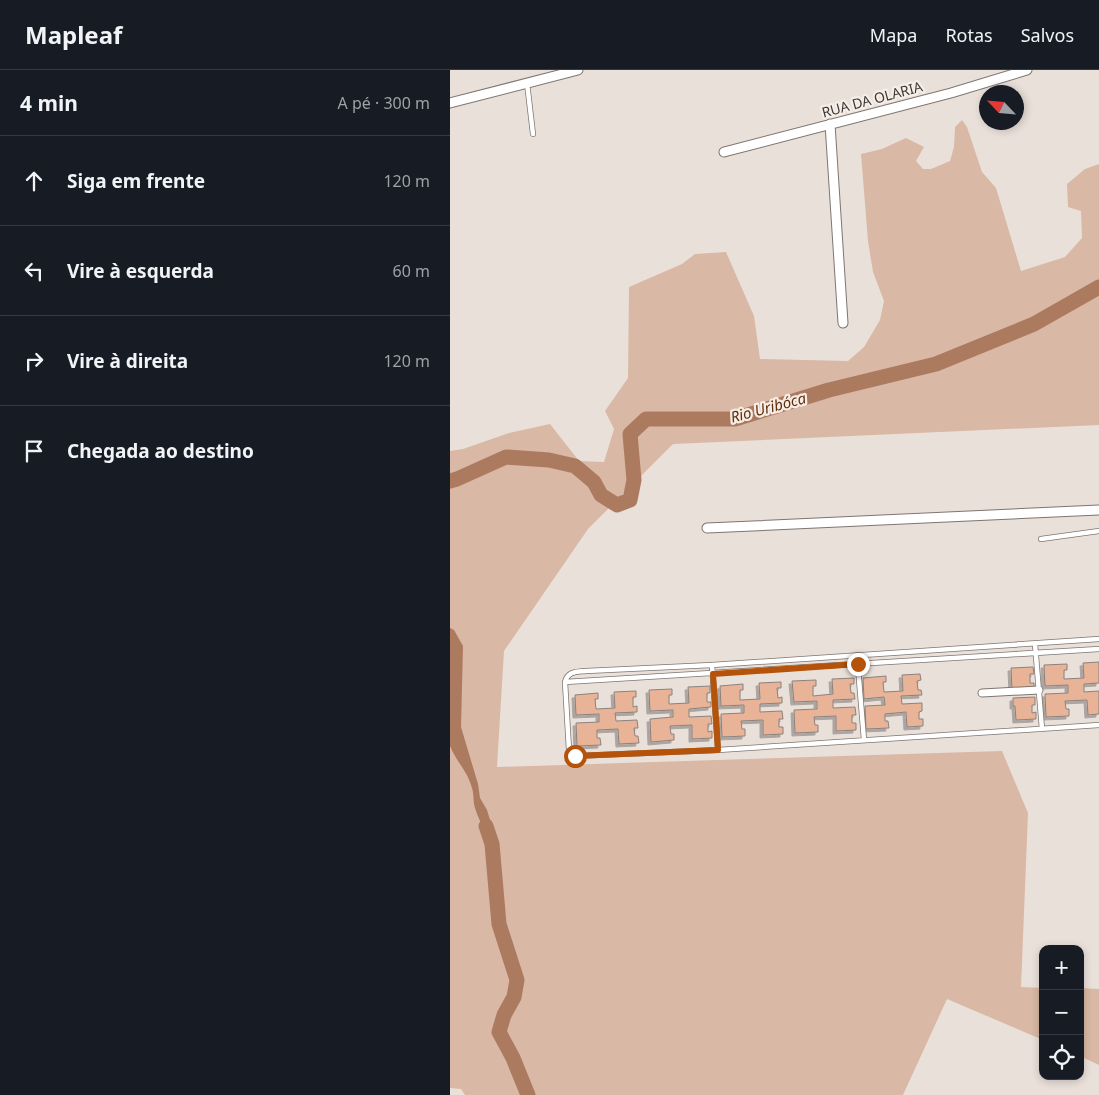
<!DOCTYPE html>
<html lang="pt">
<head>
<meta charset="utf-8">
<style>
  body { margin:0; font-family:"Noto Sans",sans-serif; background:#20242c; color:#f1f3f6 }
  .controls { position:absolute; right:15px; bottom:15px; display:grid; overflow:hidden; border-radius:10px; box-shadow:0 2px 8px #0003 }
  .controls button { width:45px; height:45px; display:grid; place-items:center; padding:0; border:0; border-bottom:1px solid #363941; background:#171b24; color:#f1f3f6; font:25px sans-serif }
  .compass { position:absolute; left:529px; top:15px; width:45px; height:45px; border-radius:50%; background:#171b24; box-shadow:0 2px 8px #0003; rotate:296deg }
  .stop { position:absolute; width:15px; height:15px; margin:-11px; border:4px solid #b45309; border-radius:50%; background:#fff }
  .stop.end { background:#b45309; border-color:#fff; box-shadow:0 1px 5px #0008 }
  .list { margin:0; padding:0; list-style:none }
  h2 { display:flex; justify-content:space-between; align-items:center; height:65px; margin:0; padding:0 20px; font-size:21px }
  h2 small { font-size:16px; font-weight:400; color:#9ea1a6 }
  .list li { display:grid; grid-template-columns:32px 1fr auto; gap:15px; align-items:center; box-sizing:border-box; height:90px; padding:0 20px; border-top:1px solid #363941 }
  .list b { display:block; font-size:19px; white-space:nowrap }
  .list em { font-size:16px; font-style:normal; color:#9ea1a6 }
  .icon { flex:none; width:28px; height:28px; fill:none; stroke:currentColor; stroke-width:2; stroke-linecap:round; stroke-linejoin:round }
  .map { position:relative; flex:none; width:649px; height:1025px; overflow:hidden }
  header { display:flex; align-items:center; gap:30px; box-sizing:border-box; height:70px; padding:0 25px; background:#171b24; border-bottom:1px solid #363941 }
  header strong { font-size:24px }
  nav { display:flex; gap:28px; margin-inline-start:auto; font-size:18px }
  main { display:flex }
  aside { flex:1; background:#171b24 }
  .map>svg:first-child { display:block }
  .green { fill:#d9b8a5 }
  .water { fill:#ac7a5f }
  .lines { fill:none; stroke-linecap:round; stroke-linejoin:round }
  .river { stroke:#ac7a5f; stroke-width:15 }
  .building { fill:#e8b396; stroke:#8b827e; filter:url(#shadow) }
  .service-casing { stroke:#7e7570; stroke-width:6 }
  .pedestrian-casing { stroke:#7e7570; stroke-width:9 }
  .minor-casing { stroke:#7e7570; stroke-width:11 }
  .service { stroke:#fff; stroke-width:4.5 }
  .pedestrian { stroke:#fff; stroke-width:7 }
  .minor { stroke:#fff; stroke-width:9 }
  .route { stroke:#b45309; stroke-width:6 }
  .labels { text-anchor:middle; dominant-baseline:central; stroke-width:4.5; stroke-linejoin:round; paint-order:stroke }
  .street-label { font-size:14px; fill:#3c3836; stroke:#f7ede7 }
  .water-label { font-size:15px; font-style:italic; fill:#5f2e0d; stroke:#f7ede7 }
</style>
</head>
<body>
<header>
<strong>Mapleaf</strong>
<nav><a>Mapa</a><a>Rotas</a><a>Salvos</a></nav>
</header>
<main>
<aside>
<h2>4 min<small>A pé · 300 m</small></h2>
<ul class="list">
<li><svg class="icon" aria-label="ahead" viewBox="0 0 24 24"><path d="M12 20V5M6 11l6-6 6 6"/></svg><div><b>Siga em frente</b></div><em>120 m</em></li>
<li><svg class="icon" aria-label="left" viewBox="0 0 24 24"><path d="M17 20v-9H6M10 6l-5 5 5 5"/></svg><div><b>Vire à esquerda</b></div><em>60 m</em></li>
<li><svg class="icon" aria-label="right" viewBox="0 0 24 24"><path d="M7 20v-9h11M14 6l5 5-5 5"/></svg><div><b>Vire à direita</b></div><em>120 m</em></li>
<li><svg class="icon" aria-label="arrive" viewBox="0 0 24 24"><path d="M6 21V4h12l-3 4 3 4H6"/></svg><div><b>Chegada ao destino</b></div></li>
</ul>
</aside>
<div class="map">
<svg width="649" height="1025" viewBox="0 0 649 1025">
  <defs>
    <filter id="shadow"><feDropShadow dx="-3" dy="3" stdDeviation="0" flood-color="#0004"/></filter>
  </defs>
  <rect width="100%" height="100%" fill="#eae0da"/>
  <path class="green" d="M 512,50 L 517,57 L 532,102 L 546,118 L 571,201 L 615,187 L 632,168 L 631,141 L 618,137 L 617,114 L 635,99 L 649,94 L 649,355 L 223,374 L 138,459 L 54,581 L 47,697 L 552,681 L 578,743 L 571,917 L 593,918 L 593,970 L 497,929 L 453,1025 L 15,1025 L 11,1019 L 0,1018 L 0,381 L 13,379 L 59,363 L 100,354 L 129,391 L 154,392 L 164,359 L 155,341 L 178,308 L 179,217 L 232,194 L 245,184 L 276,182 L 304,246 L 310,289 L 398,291 L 414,277 L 430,250 L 434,231 L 423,202 L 418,171 L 411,84 L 432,79 L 456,68 L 474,77 L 466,91 L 473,99 L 481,99 L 500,91 L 504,77 L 505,57 Z
    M 630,918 L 649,919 L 649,995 L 630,986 Z"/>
  <path class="water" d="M 0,558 L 4,560 L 13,576 L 11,657 L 28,714 L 30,728 L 37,740 L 41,753 L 42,774 C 36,762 29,751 25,738 C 23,732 24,724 22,718 C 18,702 6,691 0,676 Z"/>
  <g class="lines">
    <path class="river" d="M 0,411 L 7,409 L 56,387 L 99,390 L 125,396 L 144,412 L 151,425 L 167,435 L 180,430 L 184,410 L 180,364 L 196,349 L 285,349 L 379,320 L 486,294 L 584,254 L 649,217
      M 36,756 L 42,774 L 49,854 L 67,910 L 64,927 L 54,945 L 49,962 L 63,988 L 78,1025"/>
  </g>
  <path class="building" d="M 649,592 L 649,613 L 634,614 L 634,622 L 649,621 L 649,644 L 638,645 L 637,630 L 615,631 L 616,639 L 619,639 L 619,646 L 596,647 L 595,624 L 618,623 L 618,615 L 595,616 L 594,595 L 617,594 L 617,600 L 614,600 L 614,609 L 634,608 L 633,593 Z
    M 583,597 L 584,604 L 580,604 L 580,613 L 584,613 L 584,618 L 562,620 L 561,598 Z
    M 470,604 L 471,610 L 467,611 L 468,620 L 471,620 L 472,625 L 451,626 L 452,634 L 472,633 L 472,641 L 469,642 L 469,649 L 473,649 L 473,656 L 457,657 L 456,642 L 435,644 L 435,651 L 438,651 L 439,658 L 416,659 L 415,636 L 435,635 L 434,627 L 414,629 L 413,608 L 436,606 L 436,612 L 433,612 L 434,622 L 453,621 L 452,605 Z
    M 404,608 L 404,614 L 400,614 L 401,623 L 404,623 L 405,629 L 383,630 L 383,638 L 405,637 L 406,645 L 402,645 L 402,653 L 406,653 L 406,660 L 386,661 L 386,646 L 364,647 L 365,655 L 368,655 L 368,662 L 345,663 L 344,640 L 367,639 L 367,631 L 344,632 L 342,611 L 366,610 L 366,616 L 363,616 L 363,626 L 383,624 L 382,609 Z
    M 331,612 L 331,618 L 327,618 L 328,628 L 332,627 L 332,633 L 310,634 L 310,642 L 332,641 L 333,649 L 329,649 L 329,657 L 333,657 L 333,664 L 313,665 L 313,650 L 291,651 L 292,659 L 295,659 L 295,666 L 272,667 L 271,644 L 294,643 L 294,635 L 271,636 L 270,616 L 293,614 L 293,620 L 290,620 L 290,630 L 310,629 L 309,613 Z
    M 260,616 L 260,623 L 257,623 L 257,632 L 261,632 L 261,637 L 239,639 L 239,647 L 261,646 L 262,654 L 258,654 L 258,662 L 262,661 L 262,668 L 242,669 L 242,655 L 220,656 L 221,664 L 224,664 L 224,670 L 201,672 L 200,649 L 223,647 L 223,640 L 200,641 L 199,620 L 222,619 L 222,625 L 219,625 L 219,634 L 239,633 L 238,617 Z
    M 186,621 L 186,627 L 183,627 L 183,637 L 187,636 L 187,642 L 165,643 L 166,651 L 187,650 L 188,658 L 184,658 L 185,666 L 188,666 L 189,673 L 169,674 L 168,659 L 147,660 L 147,668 L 150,668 L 151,675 L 127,676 L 126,653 L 149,652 L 149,644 L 126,645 L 125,625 L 148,623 L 148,629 L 145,629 L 146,639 L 165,638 L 164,622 Z
    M 585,627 L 585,635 L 582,635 L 582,643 L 586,642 L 586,649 L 566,650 L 565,636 L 563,636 L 563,628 Z"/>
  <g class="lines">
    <defs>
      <path id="service" d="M 77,13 L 83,64
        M 591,469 L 649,461
        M 649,569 L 262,595 L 136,601 C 126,602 118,601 115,612 L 119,680 L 125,686 L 268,680 L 649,655
        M 585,574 L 592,659
        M 407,585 L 414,670
        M 262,595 L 268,680
        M 115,612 L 649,579"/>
      <path id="pedestrian" d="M 532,623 L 589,620"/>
      <path id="minor" d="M 0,33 L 128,0
        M 380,54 L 393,253
        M 274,82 L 501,23 L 577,0
        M 257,458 L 649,440"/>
    </defs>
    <use href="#service" class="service-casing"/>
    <use href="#pedestrian" class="pedestrian-casing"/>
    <use href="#minor" class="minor-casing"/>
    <use href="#service" class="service"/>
    <use href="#pedestrian" class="pedestrian"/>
    <use href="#minor" class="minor"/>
  </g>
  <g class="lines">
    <path class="route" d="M 125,686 L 268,680 L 263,604 L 408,594"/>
  </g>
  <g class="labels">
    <g class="street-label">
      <text transform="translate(422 29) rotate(-15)">RUA DA OLARIA</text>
    </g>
    <g class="water-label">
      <text transform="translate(318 337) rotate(-15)">Rio Uribóca</text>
    </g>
  </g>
</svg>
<div class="controls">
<button>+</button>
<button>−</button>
<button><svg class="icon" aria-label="locate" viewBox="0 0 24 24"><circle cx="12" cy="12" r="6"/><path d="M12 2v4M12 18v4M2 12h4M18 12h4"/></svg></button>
</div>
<svg class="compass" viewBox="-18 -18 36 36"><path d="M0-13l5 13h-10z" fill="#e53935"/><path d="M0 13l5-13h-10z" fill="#9ea1a6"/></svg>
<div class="stop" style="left:125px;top:686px"></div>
<div class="stop end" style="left:408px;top:594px"></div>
</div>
</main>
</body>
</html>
